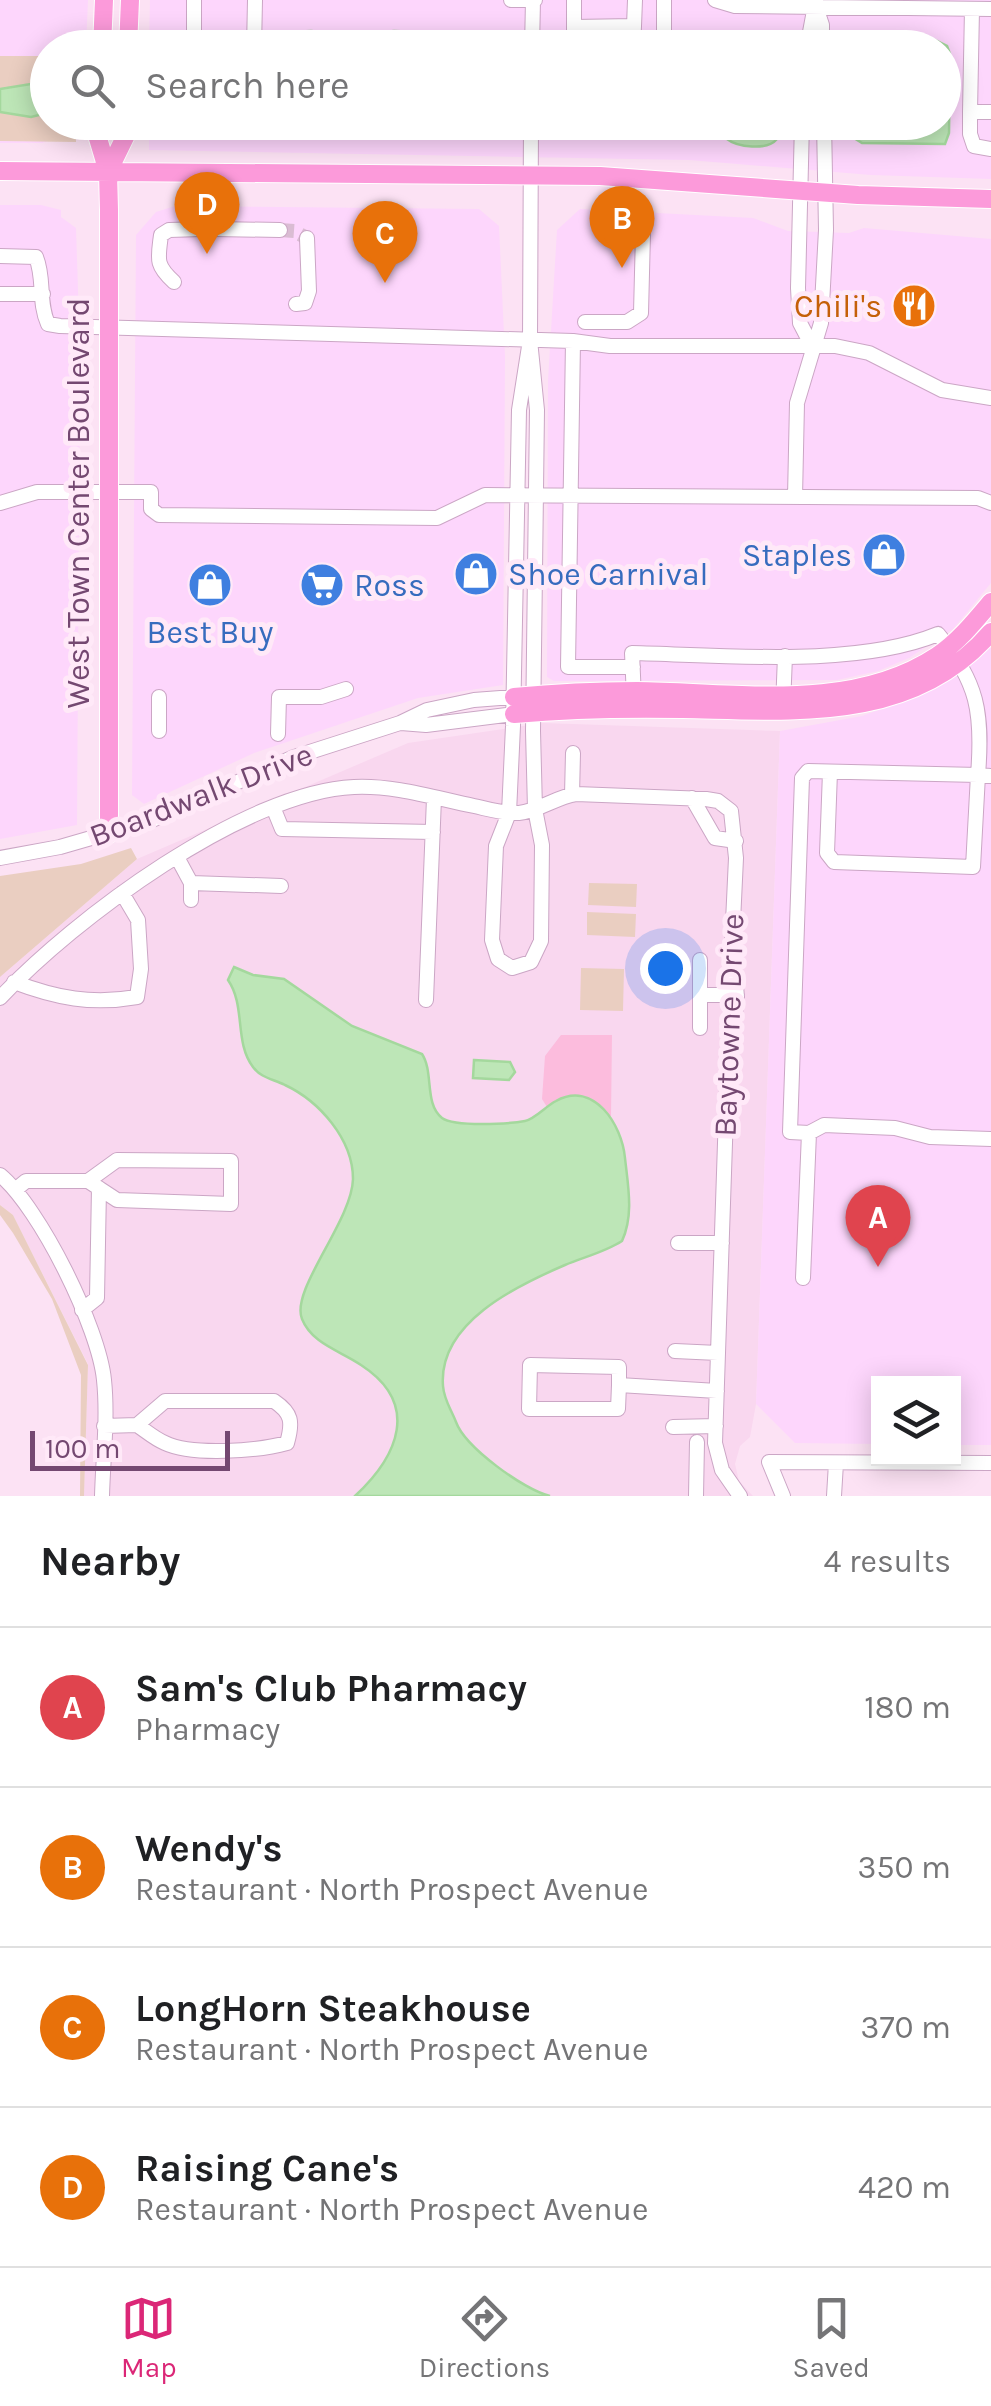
<!DOCTYPE html>
<html lang="en">
<head>
<meta charset="utf-8">
<style>
  body { margin:0; font-family:Karla,sans-serif; background:#f2f2f2; color:#202124 }
  .controls { position:absolute; right:30px; bottom:30px; display:grid; overflow:hidden; border-radius:0px; box-shadow:0 5px 25px #0003 }
  .controls button { width:90px; height:90px; display:grid; place-items:center; padding:0; border:0; border-bottom:2px solid #e0e0e0; background:#fff; color:#202124; font:50px sans-serif }
  .scale { position:absolute; left:30px; bottom:25px; width:200px; box-sizing:border-box; padding-left:10px; border:5px solid #744871; border-top:0; font-size:28px; line-height:35px; white-space:nowrap; color:#744871; -webkit-text-stroke:8px #ffe9f8; paint-order:stroke }
  .you { position:absolute; left:665px; top:968px; width:35px; height:35px; margin:-25px; border:8px solid #fff; border-radius:50%; background:#1a73e8; box-shadow:0 0 0 15px #1a73e833 }
  .badge { display:grid; place-items:center; width:65px; height:65px; border-radius:50%; background:#db2777; color:#fff; font-size:32px; font-weight:700 }
  .pin { position:absolute; translate:-50% -82px; filter:drop-shadow(0 2px 5px #0008) }
  .pin::after { content:''; position:absolute; top:52px; width:35px; height:30px; background:inherit; clip-path:polygon(0 0,100% 0,50% 100%) }
  .list { margin:0; padding:0; list-style:none }
  h2 { display:flex; justify-content:space-between; align-items:center; height:130px; margin:0; padding:0 40px; font-size:42px }
  h2 small { font-size:32px; font-weight:400; color:#757577 }
  .list li { display:grid; grid-template-columns:65px 1fr auto; gap:30px; align-items:center; box-sizing:border-box; height:160px; padding:0 40px; border-top:2px solid #e0e0e0 }
  .list b { display:block; font-size:38px; white-space:nowrap }
  .list p { margin:0; font-size:32px; white-space:nowrap; color:#757577 }
  .list em { font-size:32px; font-style:normal; color:#757577 }
  .icon { flex:none; width:55px; height:55px; fill:none; stroke:currentColor; stroke-width:2; stroke-linecap:round; stroke-linejoin:round }
  .map { position:relative; flex:none; width:991px; height:1496px; overflow:hidden }
  .search { position:absolute; background:#fff; box-shadow:0 5px 25px #0003; left:30px; right:30px; top:30px; height:110px; display:flex; align-items:center; gap:25px; box-sizing:border-box; padding:0 35px; border-radius:55px; color:#757577; font-size:38px }
  .sheet { height:770px; background:#fff }
  nav { display:flex; justify-content:space-around; align-items:center; box-sizing:border-box; height:140px; border-top:2px solid #e0e0e0; background:#fff; font-size:28px; color:#757577 }
  nav a { display:grid; justify-items:center; gap:5px }
  nav .on { color:#db2777 }
  .map>svg:first-child { display:block }
  .residential { fill:#f9d7ef }
  .commercial { fill:#fdd6fc }
  .green { fill:#eacec1 }
  .sand { fill:#fcbcdd }
  .water { fill:#bde6b7; stroke:#a4d89d; stroke-width:2.5 }
  .lines { fill:none; stroke-linecap:round; stroke-linejoin:round }
  .minor-tunnel { stroke:#dabcd3; stroke-width:14; stroke-dasharray:14 7; stroke-linecap:butt }
  .minor-casing { stroke:#cba6c5; stroke-width:16 }
  .major-casing { stroke:#fff; stroke-width:20 }
  .minor { stroke:#fff; stroke-width:14 }
  .major { stroke:#fc9ada; stroke-width:18 }
  .labels { text-anchor:middle; dominant-baseline:central; stroke-width:10; stroke-linejoin:round; paint-order:stroke }
  .food-label { font-size:32px; fill:#c56008; stroke:#ffe9f8; text-anchor:end }
  .street-label { font-size:32px; fill:#744871; stroke:#ffe9f8 }
  .shop-label { font-size:32px; fill:#366cbe; stroke:#ffe9f8; text-anchor:start }
</style>
</head>
<body>
<div class="map">
<svg width="991" height="1496" viewBox="0 0 991 1496">
  <rect width="100%" height="100%" fill="#fce2f4"/>
  <path class="residential" d="M 543,723 L 780,731 L 756,1404 L 750,1437 L 740,1446 L 735,1464 L 739,1481 L 753,1496 L 84,1496 L 88,1364 L 13,1215 L 0,1205 L 0,977 L 137,859 L 408,743 Z"/>
  <path class="commercial" d="M 0,0 L 88,0 L 86,47 L 48,48 L 48,122 L 54,139 L 42,143 L 0,143 Z
    M 150,0 L 991,0 L 991,179 L 871,175 L 689,160 L 149,150 L 149,122 L 944,122 L 944,48 L 149,47 Z
    M 0,205 L 41,205 L 61,210 L 61,217 L 76,228 L 80,352 L 77,825 L 0,839 Z
    M 175,206 L 479,209 L 499,226 L 505,356 L 503,685 L 418,698 L 254,753 L 144,804 L 132,795 L 136,235 L 156,212 Z
    M 580,209 L 753,218 L 788,231 L 849,233 L 864,228 L 991,239 L 991,583 L 953,629 L 909,658 L 878,671 L 837,680 L 554,681 L 547,677 L 548,381 L 557,230 Z
    M 991,645 L 991,1445 L 954,1445 L 954,1384 L 878,1384 L 878,1444 L 795,1443 L 756,1404 L 780,731 L 862,716 L 918,696 L 984,654 Z"/>
  <path class="green" d="M 0,56 L 47,56 L 48,122 L 76,123 L 76,142 L 0,141 Z
    M 131,848 L 137,859 L 0,977 L 0,876 L 81,864 Z
    M 589,883 L 637,884 L 636,907 L 588,905 Z
    M 587,912 L 636,914 L 635,937 L 587,935 Z
    M 581,968 L 624,969 L 623,1011 L 580,1010 Z
    M 0,1205 L 13,1215 L 88,1365 L 84,1496 L 80,1496 L 81,1375 L 52,1299 L 13,1233 L 0,1215 Z"/>
  <path class="sand" d="M 561,1035 L 612,1035 L 611,1117 L 598,1104 L 558,1100 L 547,1107 L 542,1099 L 545,1056 Z"/>
  <path class="water" d="M 311,31 L 351,35 L 394,31 L 475,34 L 489,47 L 282,47 L 282,42 L 291,32 Z
    M 783,35 L 792,47 L 727,47 L 732,40 L 738,39 Z
    M 856,40 L 935,40 L 947,46 L 950,54 L 949,133 L 945,144 L 862,143 L 849,135 L 845,123 L 944,122 L 944,48 L 841,47 L 843,43 Z
    M 43,82 L 47,83 L 47,113 L 31,117 L 0,112 L 0,89 Z
    M 725,123 L 783,123 C 782,127 781,135 777,139 C 767,151 737,147 727,139 Z
    M 234,967 L 253,975 L 284,979 L 352,1026 L 422,1054 C 434,1072 424,1104 442,1118 C 454,1127 509,1124 525,1121 C 535,1119 546,1106 556,1101 C 594,1080 622,1125 625,1158 C 628,1186 634,1215 622,1241 C 605,1252 584,1257 565,1265 C 516,1286 438,1323 443,1386 C 444,1400 451,1409 456,1422 C 465,1447 524,1490 550,1496 L 355,1496 C 398,1456 421,1404 361,1365 C 341,1351 312,1344 302,1319 C 290,1290 352,1221 353,1179 C 353,1139 319,1101 285,1085 C 273,1079 261,1078 253,1067 C 234,1042 246,1006 228,980 Z
    M 474,1060 L 510,1062 L 515,1072 L 509,1080 L 473,1078 Z"/>
  <g class="lines">
    <path class="minor-tunnel" d="M 280,230 L 294,231 L 307,238"/>
    <defs>
      <path id="minor" d="M 194,0 L 194,48
        M 511,0 L 535,0
        M 574,0 L 574,27 L 634,26 L 635,0
        M 715,0 L 735,6 L 991,9
        M 816,7 L 822,25 L 822,48
        M 972,9 L 970,112 L 991,112
        M 254,48 L 255,0
        M 532,48 L 533,0
        M 574,48 L 574,27
        M 633,48 L 634,26
        M 664,48 L 664,0
        M 807,48 L 816,0
        M 970,112 L 970,134 L 974,146 L 991,149
        M 802,122 L 798,288 L 800,323 L 812,346
        M 214,229 L 280,230
        M 0,256 L 36,257 C 45,279 38,302 48,324 L 60,326 L 573,341 L 610,346 L 835,346 L 869,353 L 942,390 L 991,398
        M 174,282 C 155,265 158,259 161,235 L 169,230 L 201,229
        M 1,294 L 43,294
        M 296,304 L 305,303 L 309,291 L 307,238
        M 585,322 L 627,322 L 641,313 L 643,233
        M 530,340 L 519,410 L 513,726 L 509,813 L 496,846 L 492,940 L 498,959 L 512,968 L 531,962 L 541,941 L 542,845 L 535,809 L 533,731 L 537,410 L 530,340 L 531,122
        M 573,341 L 568,667 L 633,667
        M 795,497 L 797,403 L 821,323 L 826,230 L 824,122
        M 0,503 L 37,492 L 151,492 L 151,509 L 159,515 L 437,518 L 485,495 L 978,498 L 991,503
        M 634,698 L 632,653 C 723,655 855,668 938,634 C 978,682 983,713 978,775 L 991,776
        M 783,706 L 785,656
        M 401,723 L 426,725 L 514,714
        M 159,731 L 159,697
        M 278,734 L 279,697 L 321,697 L 346,689
        M 830,772 L 827,853 L 834,862 L 973,867 L 978,775 L 808,771 L 802,778 L 790,1132 L 809,1133 L 824,1125 L 895,1128 L 930,1137 L 991,1139
        M 572,795 L 573,753
        M 692,798 L 715,838 L 736,841
        M 273,807 L 282,829 L 433,832
        M 177,857 L 191,883 L 281,886
        M 0,858 L 60,847 L 150,821 L 294,757 L 400,723 L 427,710 L 474,700 L 514,697
        M 191,900 L 191,883
        M 14,982 C 56,998 92,1005 137,997 L 141,969 L 138,920 L 122,893
        M 700,995 L 737,995
        M 0,998 C 74,919 244,792 354,787 C 393,785 435,798 474,806 C 488,809 504,814 519,813 C 539,811 556,797 576,794 L 706,799 L 718,801 L 731,811 L 736,858 L 732,943 L 737,997 L 727,1083 L 715,1443 L 722,1470 L 740,1496
        M 426,1000 L 434,798
        M 700,1028 L 700,960
        M 0,1175 C 40,1208 99,1328 104,1380 C 108,1418 103,1458 102,1496
        M 15,1190 L 26,1181 L 88,1181 L 117,1160 L 231,1161 L 231,1204 L 117,1200 L 88,1181
        M 678,1243 L 722,1243
        M 803,1278 L 809,1133
        M 82,1310 L 97,1298 L 99,1188
        M 675,1351 L 718,1353
        M 619,1385 L 618,1409 L 529,1409 L 530,1365 L 619,1367 L 619,1385 L 717,1391
        M 104,1426 L 137,1425 L 165,1401 L 274,1401 C 292,1413 293,1422 287,1443 C 258,1451 192,1456 165,1443 C 155,1439 146,1431 137,1425
        M 673,1427 L 716,1426
        M 696,1496 L 697,1442
        M 783,1496 L 769,1462 L 991,1463
        M 834,1496 L 836,1463"/>
      <path id="major" d="M 102,48 L 104,0
        M 128,48 L 130,0
        M 98,122 L 97,135 L 108,172 L 109,210 L 109,834
        M 0,171 L 600,176 L 858,195 L 991,199
        M 108,172 L 126,135 L 126,122
        M 514,697 C 555,693 596,691 637,691 C 735,692 851,713 937,656 C 958,642 975,621 991,602
        M 514,714 C 570,709 626,708 683,709 C 792,711 912,724 991,632"/>
    </defs>
    <use href="#minor" class="minor-casing"/>
    <use href="#major" class="major-casing"/>
    <use href="#minor" class="minor"/>
    <use href="#major" class="major"/>
  </g>
  <defs>
    <symbol id="restaurant-disc" viewBox="-11 -11 22 22"><circle r="9.5" fill="#e8710a" stroke="#ffe9f8"/><path d="M-5-6h1v4h1v-4h1v4h1v-4h1v5L-1.5 .5V6h-2V.5L-5-1ZM5-6V6H3V1.5H1.5Q1.5-4 5-6Z" fill="#fff"/></symbol>
    <symbol id="shop-disc" viewBox="-11 -11 22 22"><circle r="9.5" fill="#3f7fe0" stroke="#ffe9f8"/><path d="M-5-2.5h2.3a2.7 3.5 0 0 1 5.4 0H5L5.5 6h-11ZM-1.5-2.5h3a1.5 2.3 0 0 0-3 0Z" fill="#fff"/></symbol>
    <symbol id="supermarket-disc" viewBox="-11 -11 22 22"><circle r="9.5" fill="#3f7fe0" stroke="#ffe9f8"/><path d="M-6-5.5h2.5l.6 2H6L4.5 2H-2.5L-4.4-4H-6ZM-1.5 3.2a1.3 1.3 0 1 0 .1 0ZM3 3.2a1.3 1.3 0 1 0 .1 0Z" fill="#fff"/></symbol>
  </defs>
  <g fill-rule="evenodd">
    <use href="#restaurant-disc" x="889" y="281" width="50" height="50"/>
    <use href="#shop-disc" x="859" y="530" width="50" height="50"/>
    <use href="#shop-disc" x="451" y="549" width="50" height="50"/>
    <use href="#shop-disc" x="185" y="560" width="50" height="50"/>
    <use href="#supermarket-disc" x="297" y="560" width="50" height="50"/>
  </g>
  <g class="labels">
    <g class="food-label">
      <text x="882" y="306">Chili's</text>
    </g>
    <g class="street-label">
      <text transform="translate(78 503) rotate(-90)">West Town Center Boulevard</text>
      <text transform="translate(201 795) rotate(-21)">Boardwalk Drive</text>
      <text transform="translate(729 1025) rotate(-88)">Baytowne Drive</text>
    </g>
    <g class="shop-label">
      <text x="852" y="555" text-anchor="end">Staples</text>
      <text x="508" y="574">Shoe Carnival</text>
      <text x="354" y="585">Ross</text>
      <text x="210" y="632" text-anchor="middle">Best Buy</text>
    </g>
  </g>
</svg>
<div class="controls">
<button><svg class="icon" aria-label="layers" viewBox="0 0 24 24"><path d="M12 4l9 5-9 5-9-5zM3 14l9 5 9-5"/></svg></button>
</div>
<div class="scale">100 m</div>
<div class="you"></div>
<div class="pin badge" style="left:878px;top:1267px;background:#e0444e">A</div>
<div class="pin badge" style="left:622px;top:268px;background:#e8710a">B</div>
<div class="pin badge" style="left:385px;top:283px;background:#e8710a">C</div>
<div class="pin badge" style="left:207px;top:254px;background:#e8710a">D</div>
<div class="search"><svg class="icon" aria-label="search" viewBox="0 0 24 24"><circle cx="10" cy="10" r="6"/><path d="M15 15l6 6"/></svg>Search here</div>
</div>
<section class="sheet">
<h2>Nearby<small>4 results</small></h2>
<ul class="list">
<li><span class="badge" style="background:#e0444e">A</span><div><b>Sam's Club Pharmacy</b><p>Pharmacy</p></div><em>180 m</em></li>
<li><span class="badge" style="background:#e8710a">B</span><div><b>Wendy's</b><p>Restaurant · North Prospect Avenue</p></div><em>350 m</em></li>
<li><span class="badge" style="background:#e8710a">C</span><div><b>LongHorn Steakhouse</b><p>Restaurant · North Prospect Avenue</p></div><em>370 m</em></li>
<li><span class="badge" style="background:#e8710a">D</span><div><b>Raising Cane's</b><p>Restaurant · North Prospect Avenue</p></div><em>420 m</em></li>
</ul>
</section>
<nav>
<a class="on"><svg class="icon" aria-label="map" viewBox="0 0 24 24"><path d="M3 6l6-2 6 2 6-2v14l-6 2-6-2-6 2zM9 4v14M15 6v14"/></svg>Map</a>
<a><svg class="icon" aria-label="directions" viewBox="0 0 24 24"><path d="M12 3l9 9-9 9-9-9zM9 14v-3h6M13 9l2 2-2 2"/></svg>Directions</a>
<a><svg class="icon" aria-label="saved" viewBox="0 0 24 24"><path d="M7 4h10v16l-5-4-5 4z"/></svg>Saved</a>
</nav>
</body>
</html>
